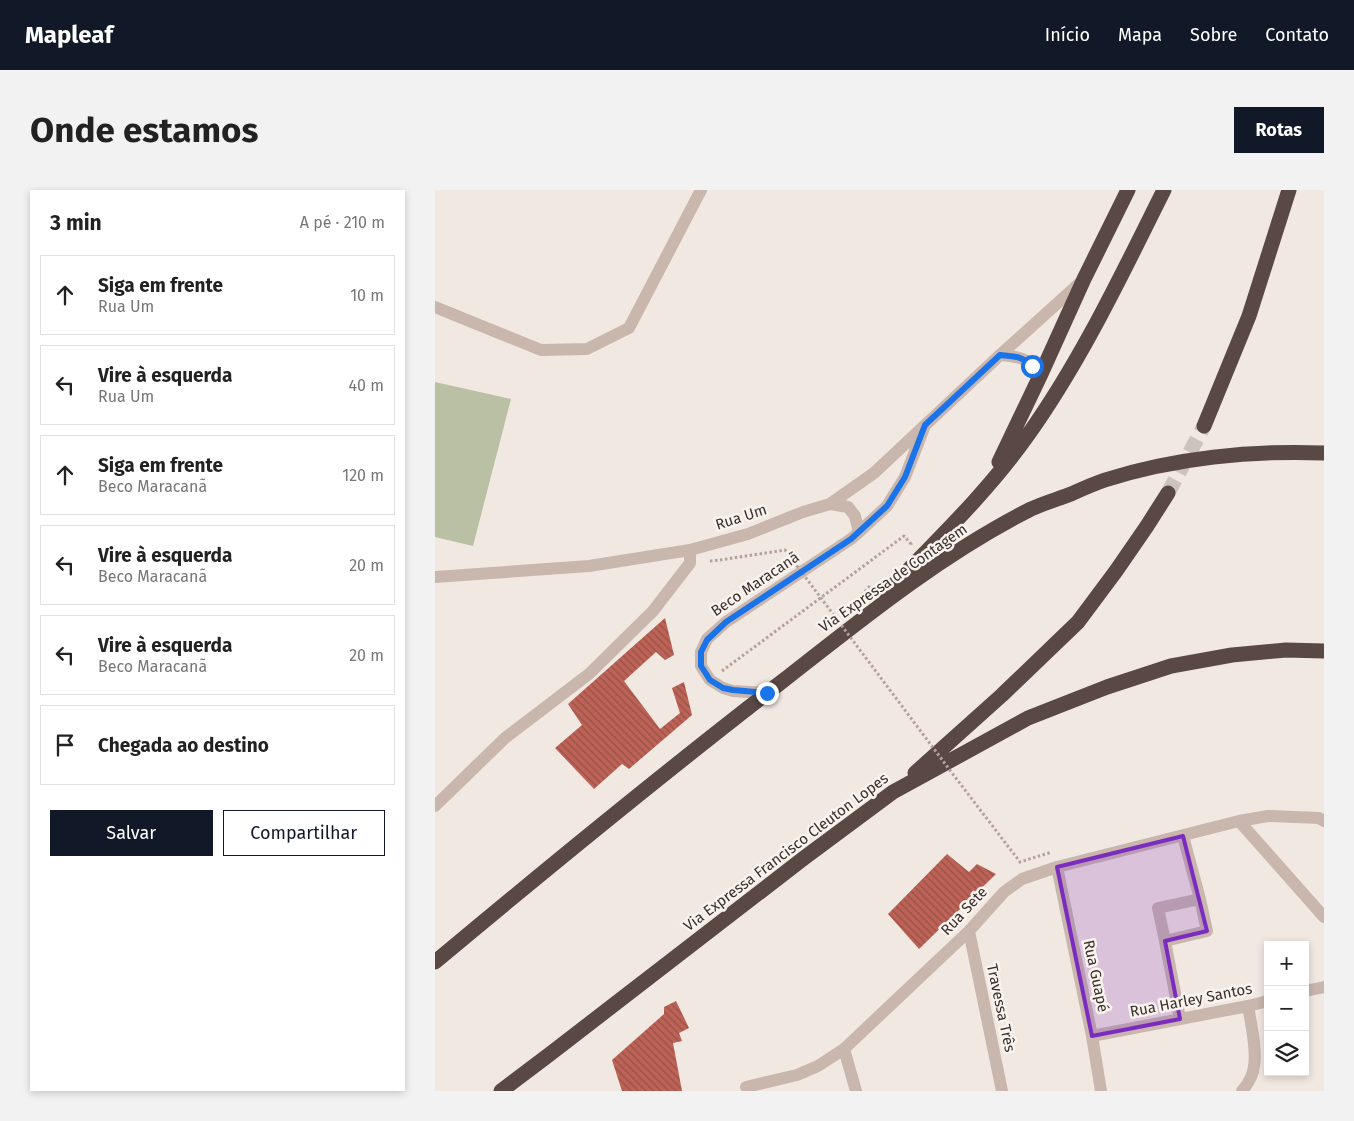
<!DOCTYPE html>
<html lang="pt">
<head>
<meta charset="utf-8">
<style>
  body { margin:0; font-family:"Fira Sans",sans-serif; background:#f2f2f2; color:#222 }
  .controls { position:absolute; right:15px; bottom:15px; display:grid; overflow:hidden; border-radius:0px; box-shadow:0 2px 8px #0003 }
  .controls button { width:45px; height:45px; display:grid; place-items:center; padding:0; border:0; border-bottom:1px solid #e0e0e0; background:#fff; color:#222; font:25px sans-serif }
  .stop { position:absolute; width:15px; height:15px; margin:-11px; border:4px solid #1a73e8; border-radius:50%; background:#fff }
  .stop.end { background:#1a73e8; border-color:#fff; box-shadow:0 1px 5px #0008 }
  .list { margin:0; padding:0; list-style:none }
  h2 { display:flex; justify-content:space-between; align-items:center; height:65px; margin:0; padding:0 20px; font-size:21px }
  h2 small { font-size:16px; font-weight:400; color:#767676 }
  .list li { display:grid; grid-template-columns:32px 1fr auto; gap:15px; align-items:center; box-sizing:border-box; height:80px; margin:0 10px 10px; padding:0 10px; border:1px solid #e0e0e0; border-radius:0px }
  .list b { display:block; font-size:19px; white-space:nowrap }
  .list p { margin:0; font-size:16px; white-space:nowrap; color:#767676 }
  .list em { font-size:16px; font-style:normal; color:#767676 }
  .actions { display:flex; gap:10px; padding:15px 20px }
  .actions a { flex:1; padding:11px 0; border:1px solid #111827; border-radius:0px; text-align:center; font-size:18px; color:#111827 }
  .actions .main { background:#111827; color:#fff }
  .icon { flex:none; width:28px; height:28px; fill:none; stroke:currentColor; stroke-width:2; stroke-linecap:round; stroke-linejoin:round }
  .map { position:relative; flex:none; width:889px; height:901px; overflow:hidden; border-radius:0px }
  header { display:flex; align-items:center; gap:30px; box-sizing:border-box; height:70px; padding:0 25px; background:#111827; color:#fff }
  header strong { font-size:24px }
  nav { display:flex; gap:28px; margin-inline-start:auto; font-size:18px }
  .intro { display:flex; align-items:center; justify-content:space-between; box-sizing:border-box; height:120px; padding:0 30px }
  h1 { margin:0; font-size:35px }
  .button { padding:12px 22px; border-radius:0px; background:#111827; color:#fff; font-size:18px; font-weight:700 }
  main { display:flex; gap:30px; padding:0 30px }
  aside { flex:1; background:#fff; border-radius:0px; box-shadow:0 2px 8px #0003 }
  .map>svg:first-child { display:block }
  .pitch { fill:#bac0a3 }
  .building { fill:url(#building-back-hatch) }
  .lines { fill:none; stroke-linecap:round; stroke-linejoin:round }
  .highway-tunnel { stroke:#cdc3be; stroke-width:15; stroke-dasharray:15 8; stroke-linecap:butt }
  .path { stroke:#b5a199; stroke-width:3; stroke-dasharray:2.5 2.5; stroke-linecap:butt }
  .minor { stroke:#c9b7ae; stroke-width:12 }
  .highway { stroke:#594844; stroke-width:15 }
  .path-bridge { stroke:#b5a199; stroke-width:3; stroke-dasharray:2.5 2.5; stroke-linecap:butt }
  .route { stroke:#1a73e8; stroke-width:6 }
  .marked { fill:#7b2cbf; fill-opacity:0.2; stroke:#7b2cbf; stroke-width:4; stroke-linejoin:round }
  .labels { text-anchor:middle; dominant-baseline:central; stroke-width:5; stroke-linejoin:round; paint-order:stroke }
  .street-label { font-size:15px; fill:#392e2c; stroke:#f9f3ee }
</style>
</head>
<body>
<header>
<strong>Mapleaf</strong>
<nav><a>Início</a><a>Mapa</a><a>Sobre</a><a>Contato</a></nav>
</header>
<div class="intro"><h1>Onde estamos</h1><a class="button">Rotas</a></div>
<main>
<aside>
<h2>3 min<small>A pé · 210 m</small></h2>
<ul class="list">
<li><svg class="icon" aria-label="ahead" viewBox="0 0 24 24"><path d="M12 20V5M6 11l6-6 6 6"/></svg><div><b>Siga em frente</b><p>Rua Um</p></div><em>10 m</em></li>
<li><svg class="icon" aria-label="left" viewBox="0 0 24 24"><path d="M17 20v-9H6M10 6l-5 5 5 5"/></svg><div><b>Vire à esquerda</b><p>Rua Um</p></div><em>40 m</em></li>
<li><svg class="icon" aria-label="ahead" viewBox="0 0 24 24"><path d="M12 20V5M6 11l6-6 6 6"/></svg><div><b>Siga em frente</b><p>Beco Maracanã</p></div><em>120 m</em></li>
<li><svg class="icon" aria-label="left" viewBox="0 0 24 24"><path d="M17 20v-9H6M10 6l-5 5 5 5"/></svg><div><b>Vire à esquerda</b><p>Beco Maracanã</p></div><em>20 m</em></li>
<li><svg class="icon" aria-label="left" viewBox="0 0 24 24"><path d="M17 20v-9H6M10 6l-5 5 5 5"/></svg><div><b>Vire à esquerda</b><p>Beco Maracanã</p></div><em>20 m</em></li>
<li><svg class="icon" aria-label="arrive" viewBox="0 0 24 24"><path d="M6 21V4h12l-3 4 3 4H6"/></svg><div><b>Chegada ao destino</b></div></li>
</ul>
<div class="actions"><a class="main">Salvar</a><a>Compartilhar</a></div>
</aside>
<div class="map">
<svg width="889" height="901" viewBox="0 0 889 901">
  <defs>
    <pattern id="building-back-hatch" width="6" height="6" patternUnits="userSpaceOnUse" patternTransform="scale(1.25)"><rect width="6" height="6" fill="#bc6256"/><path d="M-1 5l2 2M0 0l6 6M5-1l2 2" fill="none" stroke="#9a5147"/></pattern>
  </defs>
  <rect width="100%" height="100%" fill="#f2e8e2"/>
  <path class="pitch" d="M 0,192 L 76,209 L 38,356 L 0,347 Z"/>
  <path class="building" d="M 230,428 L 239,465 L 230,470 L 221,462 L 189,491 L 225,539 L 245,523 L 237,498 L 249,492 L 257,525 L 194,579 L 187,574 L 159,599 L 120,558 L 147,535 L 133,514 Z
    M 512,664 L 534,682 L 542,674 L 561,684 L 484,759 L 453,724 Z
    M 241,811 L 254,838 L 244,843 L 247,851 L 238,853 L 247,901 L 187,901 L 177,870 L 229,824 L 229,817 Z"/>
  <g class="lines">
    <path class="highway-tunnel" d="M 733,303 L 769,236"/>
    <path class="path" d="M 275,371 L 285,370
      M 416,416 L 436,395
      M 287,481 L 469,346 L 476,354 L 475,355"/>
    <path class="minor" d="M 0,117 L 106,160 L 152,159 L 194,138 L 266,0
      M 565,165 C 589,167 589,168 606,184
      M 424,342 L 452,316 L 470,287 L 489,238
      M 0,387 L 154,376 L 255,360 L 313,344 L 368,322 L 395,314 L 439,283 L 565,165 L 647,91
      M 331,503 L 298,501 L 288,498 L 275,490 L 266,476 L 266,462 L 272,449 L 291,432 L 416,349 L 424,342 L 420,326 L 413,317 L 395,314
      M 0,616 L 70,548 L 154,484 L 218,421 L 255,373 L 255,360
      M 804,631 L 889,727
      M 748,646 L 765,709 L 772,741 L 730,751 L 723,718 L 765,709
      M 622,677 L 657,846 L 666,901
      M 534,741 L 567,901
      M 730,751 L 745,829
      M 870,801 L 889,797
      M 657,846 L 813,816 L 833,811
      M 409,859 L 421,901
      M 311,897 L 362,885 L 383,876 L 409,859 L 534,741 L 569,702 L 587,689 L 622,677 L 804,631 L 833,626 L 884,628 L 889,631
      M 807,901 C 813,894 818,886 819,876 C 822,861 816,833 813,816"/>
    <path class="highway" d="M 769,236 L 814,126 L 854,0
      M 564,272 L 606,184 L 649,89 L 693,0
      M 451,403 C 500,352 552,303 593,245 C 647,169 687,84 729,0
      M 480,583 L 567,505 L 643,432 L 681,381 L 712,336 L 733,303
      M 0,772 C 115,676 231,581 349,490 C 428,428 507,364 596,319 C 609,313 623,309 636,304 C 647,299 658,294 670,290 C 739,268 817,260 889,263
      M 66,901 L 115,864 L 369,668 L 458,602 L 593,528 L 672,497 L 736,476 L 797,465 L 851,460 L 889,461"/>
    <path class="path-bridge" d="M 285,370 L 350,360 L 517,583 L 585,672 L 617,662"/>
  </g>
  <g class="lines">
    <path class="route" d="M 332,503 L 298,500 L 288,498 L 275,490 L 266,476 L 266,462 L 272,450 L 291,432 L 416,349 L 452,316 L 470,287 L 490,235 L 565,165 C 578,166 587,166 597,176"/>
  </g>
  <path class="marked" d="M 748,646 L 772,741 L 730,751 L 745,829 L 657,846 L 622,677 Z"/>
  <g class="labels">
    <g class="street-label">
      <text transform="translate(306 327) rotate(-18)">Rua Um</text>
      <text transform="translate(458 388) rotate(-35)">Via Expressa de Contagem</text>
      <text transform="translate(320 394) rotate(-34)">Beco Maracanã</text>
      <text transform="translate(351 662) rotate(-37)">Via Expressa Francisco Cleuton Lopes</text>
      <text transform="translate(529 721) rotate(-47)">Rua Sete</text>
      <text transform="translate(661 786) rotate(78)">Rua Guapé</text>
      <text transform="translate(756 810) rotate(-11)">Rua Harley Santos</text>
      <text transform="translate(566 818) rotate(78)">Travessa Três</text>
    </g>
  </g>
</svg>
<div class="controls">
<button>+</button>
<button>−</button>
<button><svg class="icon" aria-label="layers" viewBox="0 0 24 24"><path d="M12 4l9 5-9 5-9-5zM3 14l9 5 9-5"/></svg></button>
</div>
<div class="stop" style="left:597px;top:176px"></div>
<div class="stop end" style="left:332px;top:503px"></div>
</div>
</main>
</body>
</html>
